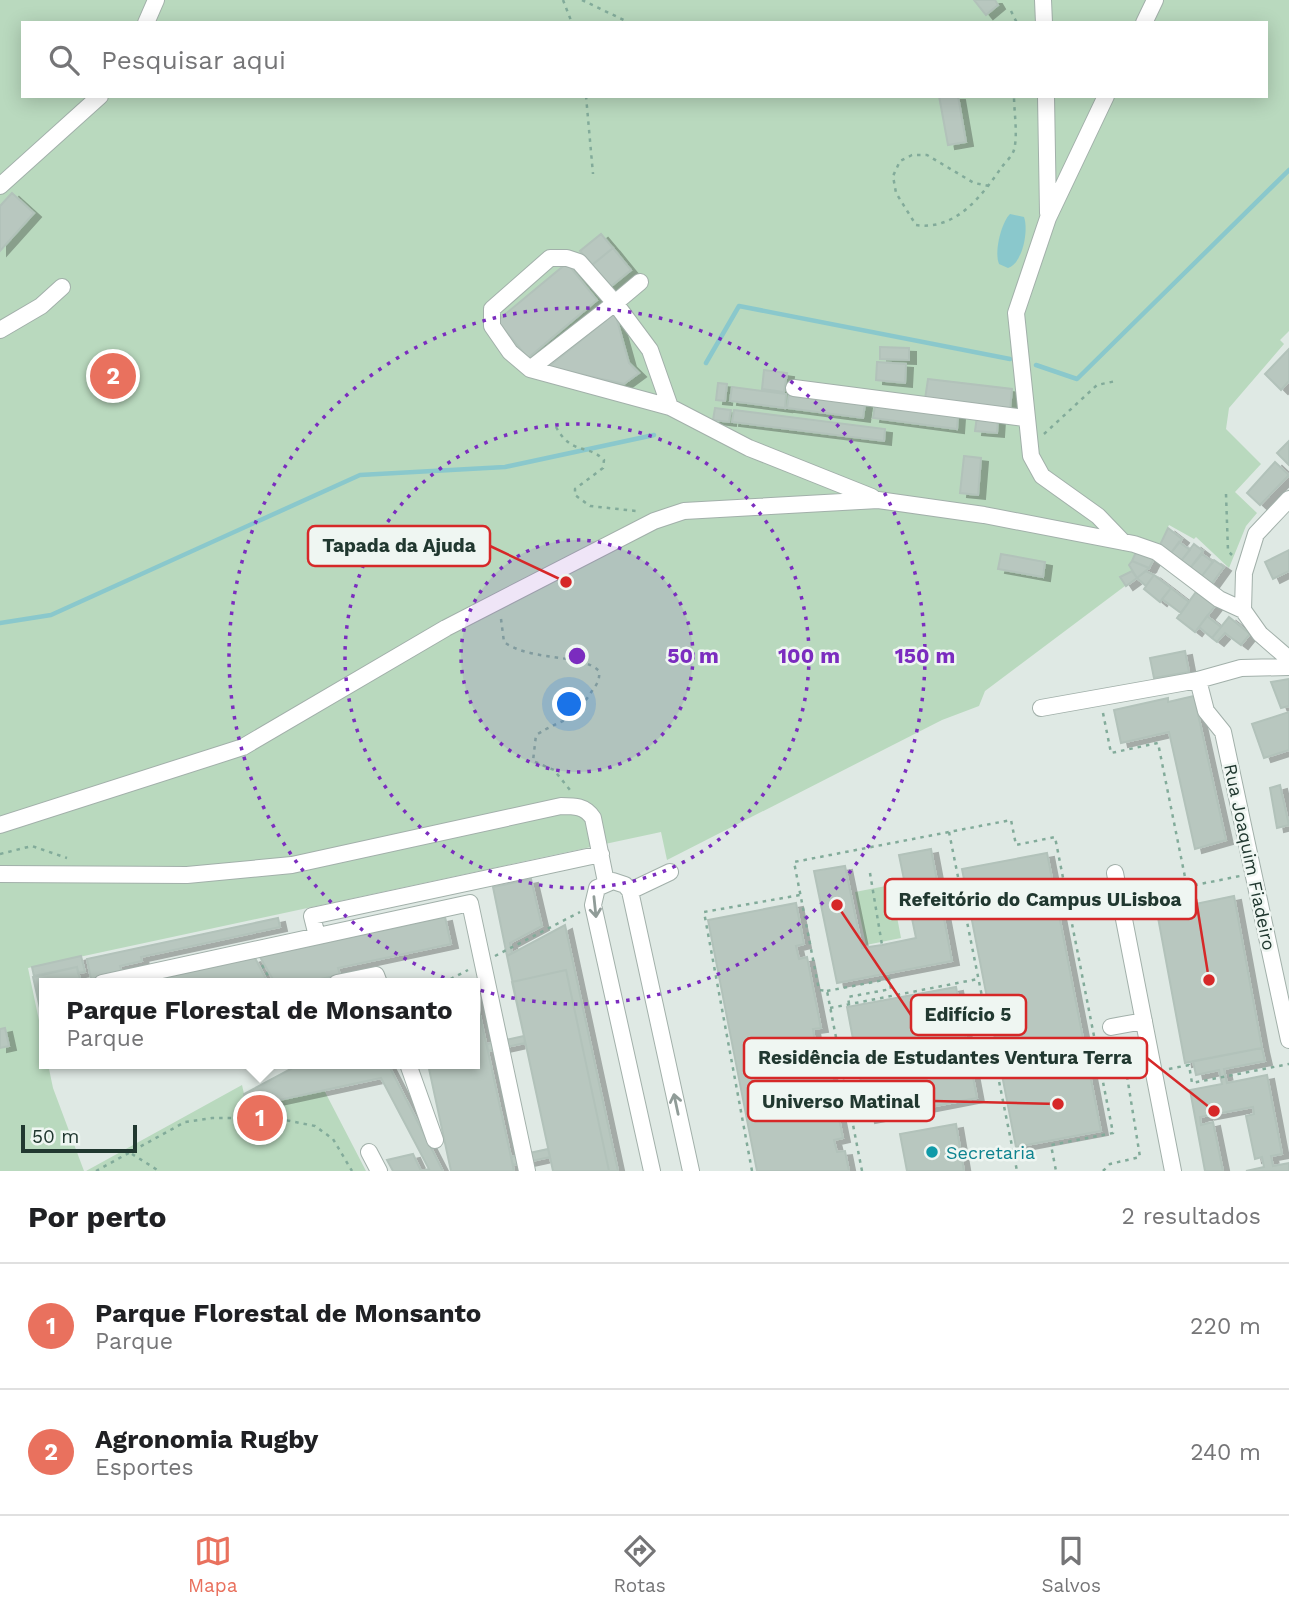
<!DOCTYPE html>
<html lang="pt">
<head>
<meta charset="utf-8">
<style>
  body { margin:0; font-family:"Work Sans",sans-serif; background:#f2f2f2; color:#202124 }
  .scale { position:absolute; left:21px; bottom:18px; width:116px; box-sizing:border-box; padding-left:7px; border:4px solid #213830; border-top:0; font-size:19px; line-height:24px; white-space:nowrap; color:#213830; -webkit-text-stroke:5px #eff6f2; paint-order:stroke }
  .you { position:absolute; left:570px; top:705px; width:24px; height:24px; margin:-18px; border:5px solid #fff; border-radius:50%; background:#1a73e8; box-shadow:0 0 0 10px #1a73e833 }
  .badge { display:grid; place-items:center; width:46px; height:46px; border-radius:50%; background:#e9715e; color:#fff; font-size:23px; font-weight:700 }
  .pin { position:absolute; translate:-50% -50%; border:4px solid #fff; box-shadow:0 2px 7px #0006 }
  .popup { position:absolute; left:39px; top:978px; width:441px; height:91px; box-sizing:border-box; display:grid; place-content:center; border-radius:0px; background:#fff; filter:drop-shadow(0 2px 5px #0005); font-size:23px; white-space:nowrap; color:#757577 }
  .popup b { font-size:26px; color:#202124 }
  .popup::after { content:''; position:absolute; left:50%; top:100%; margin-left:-14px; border:14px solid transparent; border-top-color:#fff }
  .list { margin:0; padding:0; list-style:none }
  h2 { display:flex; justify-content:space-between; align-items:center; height:91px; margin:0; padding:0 28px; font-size:30px }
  h2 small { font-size:23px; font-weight:400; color:#757577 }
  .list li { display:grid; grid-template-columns:46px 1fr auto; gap:21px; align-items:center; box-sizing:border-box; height:126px; padding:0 28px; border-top:2px solid #e0e0e0 }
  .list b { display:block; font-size:26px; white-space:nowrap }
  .list p { margin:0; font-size:23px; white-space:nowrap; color:#757577 }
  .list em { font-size:23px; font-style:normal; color:#757577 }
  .icon { flex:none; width:38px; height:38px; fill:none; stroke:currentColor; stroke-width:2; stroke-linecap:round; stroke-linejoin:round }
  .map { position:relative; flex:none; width:1289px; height:1171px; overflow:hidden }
  .search { position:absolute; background:#fff; box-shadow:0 4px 18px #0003; left:21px; right:21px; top:21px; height:77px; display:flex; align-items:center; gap:18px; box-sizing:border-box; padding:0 24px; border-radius:0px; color:#757577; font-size:26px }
  .sheet { height:343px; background:#fff }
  nav { display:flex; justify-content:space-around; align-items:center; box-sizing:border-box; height:98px; border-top:2px solid #e0e0e0; background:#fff; font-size:19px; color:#757577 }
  nav a { display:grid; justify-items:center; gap:4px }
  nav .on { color:#e9715e }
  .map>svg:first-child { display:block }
  .green { fill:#b9d9be; fill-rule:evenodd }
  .water { fill:#8ac8cc }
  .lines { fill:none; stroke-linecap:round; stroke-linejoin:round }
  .stream { stroke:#8ac8cc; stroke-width:4.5 }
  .building { fill:#b8c7bf; stroke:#b2c2ba; stroke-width:2; filter:url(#shadow) }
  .minor-casing { stroke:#a2b0aa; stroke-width:18 }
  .path { stroke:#82ab9a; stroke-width:2.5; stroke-dasharray:3.5 5; stroke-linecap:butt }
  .minor { stroke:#fff; stroke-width:16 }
  .oneway { stroke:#909c98 }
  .ring { fill:none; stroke:#7b2cbf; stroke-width:3.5; stroke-dasharray:3.5 7 }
  .culture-dot { fill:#0f9aa8; stroke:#eff6f2; stroke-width:2.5 }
  .labels { text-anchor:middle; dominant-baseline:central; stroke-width:5; stroke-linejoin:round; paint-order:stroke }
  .street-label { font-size:18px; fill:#213830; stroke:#eff6f2 }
  .culture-label { font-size:18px; fill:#0d838f; stroke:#eff6f2; text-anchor:start }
  .centre { fill:#7b2cbf; stroke:#eff6f2; stroke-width:3.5 }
  .ring-label { font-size:21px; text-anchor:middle; font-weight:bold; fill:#7b2cbf; stroke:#eff6f2; stroke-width:5; stroke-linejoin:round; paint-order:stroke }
  .leader { fill:none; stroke:#d62828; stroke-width:2.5 }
  .callout-dot { fill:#d62828; stroke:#eff6f2; stroke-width:2.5 }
  .callout { fill:#eff6f2; stroke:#d62828; stroke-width:2.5 }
  .callout-label { font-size:19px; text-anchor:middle; font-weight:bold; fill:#213830 }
</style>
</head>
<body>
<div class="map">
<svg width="1289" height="1171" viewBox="0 0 1289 1171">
  <defs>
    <filter id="shadow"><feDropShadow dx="7" dy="4" stdDeviation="0" flood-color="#0004"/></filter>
  </defs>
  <rect width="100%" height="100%" fill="#dfe9e4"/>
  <path class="green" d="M 0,0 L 1289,0 L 1289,331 L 1280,340 L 1284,344 L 1229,408 L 1226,429 L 1261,464 L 1235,492 L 1257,513 L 1246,526 L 1229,568 L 1196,537 L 1194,539 L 1169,525 L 1149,568 L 985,691 L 979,706 L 942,720 L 667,860 L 661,832 L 28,968 L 45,1049 L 45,1064 L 48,1064 L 53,1088 L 84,1171 L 0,1171 ZM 23,23 L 1266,23 L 1266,96 L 23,96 Z
    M 891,885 L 901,938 L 866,945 L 855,892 Z
    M 242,1085 L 247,1107 L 324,1090 L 366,1171 L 86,1171 Z"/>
  <path class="water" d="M 1010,214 L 1024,217 C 1029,231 1022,264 1008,268 L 999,264 C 994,252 1001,223 1010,214 Z"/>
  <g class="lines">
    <path class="stream" d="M 706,363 L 739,306 L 1010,359
      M 1036,365 L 1077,379 L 1289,170
      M 0,623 L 51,615 L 360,475 L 505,467 L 654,435"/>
  </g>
  <path class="building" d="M 974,0 L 995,0 L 998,5 L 986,15 Z
    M 939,96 L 958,96 L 966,142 L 948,145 Z
    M 12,193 L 34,213 L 0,251 L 0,206 Z
    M 601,234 L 613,248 L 592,265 L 580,251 Z
    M 613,248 L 631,270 L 609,288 L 592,265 Z
    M 567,263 L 597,300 L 528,358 L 497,321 Z
    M 615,313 L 629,363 L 639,373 L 624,384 L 548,367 Z
    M 880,347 L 909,348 L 909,360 L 880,359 Z
    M 1289,349 L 1289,381 L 1281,390 L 1265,374 Z
    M 877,362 L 906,364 L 905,383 L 876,380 Z
    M 764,370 L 787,373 L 784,392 L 762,389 Z
    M 928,379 L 1012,389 L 1010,409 L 925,399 Z
    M 718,383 L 727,384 L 725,401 L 716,400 Z
    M 732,387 L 786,394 L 785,408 L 730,401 Z
    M 789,394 L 865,404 L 863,418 L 787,408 Z
    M 875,405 L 958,415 L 957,429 L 873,418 Z
    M 715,408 L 731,410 L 729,422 L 713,420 Z
    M 734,410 L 885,429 L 884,441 L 732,422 Z
    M 977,416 L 998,418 L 997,433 L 975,431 Z
    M 1289,441 L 1289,465 L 1277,453 Z
    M 964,456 L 981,458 L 978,495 L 960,493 Z
    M 1275,462 L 1289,475 L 1260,505 L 1247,493 Z
    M 1168,528 L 1182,539 L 1171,553 L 1160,545 Z
    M 1179,542 L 1190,550 L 1181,561 L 1171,553 Z
    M 1194,544 L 1203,551 L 1190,568 L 1181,561 Z
    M 1289,550 L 1289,571 L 1273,579 L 1265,562 Z
    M 1136,552 L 1155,557 L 1149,568 L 1132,561 Z
    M 1001,554 L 1045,562 L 1043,577 L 998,569 Z
    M 1202,554 L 1213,562 L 1201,577 L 1190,568 Z
    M 1214,560 L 1224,567 L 1211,585 L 1201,577 Z
    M 1132,561 L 1149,568 L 1137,578 L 1129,565 Z
    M 1132,571 L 1137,578 L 1126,586 L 1120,577 Z
    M 1146,571 L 1154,575 L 1146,586 L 1137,578 Z
    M 1154,575 L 1171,588 L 1160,602 L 1144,589 Z
    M 1171,588 L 1189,602 L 1181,613 L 1162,599 Z
    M 1196,592 L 1215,606 L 1195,632 L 1177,618 Z
    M 1207,616 L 1221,627 L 1212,638 L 1199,627 Z
    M 1229,617 L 1250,634 L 1241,645 L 1225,633 L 1217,642 L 1212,638 Z
    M 1185,651 L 1189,672 L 1154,678 L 1150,658 Z
    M 1289,679 L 1289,706 L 1281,708 L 1271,682 Z
    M 1194,696 L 1226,840 L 1195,849 L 1169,732 L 1121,743 L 1114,710 L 1168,698 L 1168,702 Z
    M 1289,712 L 1289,750 L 1264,758 L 1252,724 Z
    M 1280,785 L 1289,825 L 1277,828 L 1270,788 Z
    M 931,849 L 952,961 L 837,983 L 814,871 L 845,866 L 862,948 L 882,945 L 916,938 L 899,855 Z
    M 1047,853 L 1101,1131 L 1016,1147 L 962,869 Z
    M 531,879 L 542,926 L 510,943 L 512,953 L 507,956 L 493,887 Z
    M 1234,896 L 1262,1048 L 1185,1063 L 1157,912 Z
    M 796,903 L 804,944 L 796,946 L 799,959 L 807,957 L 821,1028 L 813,1029 L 815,1042 L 823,1040 L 843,1138 L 834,1140 L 837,1152 L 845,1151 L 849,1171 L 757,1171 L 708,920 Z
    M 445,917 L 451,944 L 338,968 L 340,975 L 301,983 L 275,983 L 260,957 Z
    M 278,918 L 280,927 L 141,957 L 142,961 L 120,966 L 122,973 L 91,979 L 87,959 Z
    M 565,925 L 618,1171 L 553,1171 L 524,1036 L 507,956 Z
    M 81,956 L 85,972 L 78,973 L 77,967 L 34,976 L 32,967 Z
    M 255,958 L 268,983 L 138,983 Z
    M 77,967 L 81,983 L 45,983 L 45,1030 L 33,977 Z
    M 566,970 L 609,1171 L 553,1171 L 524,1036 L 512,982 Z
    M 956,987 L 977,1098 L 868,1119 L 847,1007 Z
    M 475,992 L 511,1157 L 514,1171 L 451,1171 L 428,1064 L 475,1064 Z
    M 5,1028 L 9,1046 L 0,1048 L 0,1029 Z
    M 524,1036 L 525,1043 L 488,1051 L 487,1044 Z
    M 1262,1048 L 1265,1061 L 1224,1069 L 1227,1083 L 1267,1075 L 1282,1154 L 1271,1156 L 1273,1166 L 1289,1163 L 1289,1171 L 1246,1171 L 1264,1167 L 1262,1157 L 1255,1159 L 1246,1116 L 1254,1114 L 1253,1107 L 1200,1117 L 1201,1125 L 1213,1122 L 1223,1171 L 1205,1171 L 1190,1090 L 1222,1084 L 1219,1070 L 1196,1075 L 1193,1061 Z
    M 300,1064 L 388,1064 L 443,1171 L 393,1171 L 387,1160 L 413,1154 L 421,1171 L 429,1169 L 381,1078 L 247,1107 L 244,1094 Z
    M 956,1124 L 964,1171 L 907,1171 L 900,1134 Z
    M 548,1149 L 550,1157 L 513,1165 L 511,1157 Z"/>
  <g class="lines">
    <defs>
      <path id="minor" d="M 1043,0 L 1044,23
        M 146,23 L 156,0
        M 1144,23 L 1155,0
        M 1046,96 L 1048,213
        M 1106,96 L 1048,218 L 1016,313 L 1031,456 L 1042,476 L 1098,516 L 1123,542
        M 0,186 L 100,96
        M 640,282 L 615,303 L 650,350 L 670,407
        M 0,330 L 41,306 L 62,287
        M 530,369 L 615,303 L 579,262 L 567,258 L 550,258 L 492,309 L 492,326 L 510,352 L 530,369 L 670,407 L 749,448 L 872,497
        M 794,388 L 1025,418
        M 1243,610 L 1244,573 L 1256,534 L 1289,499
        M 1198,680 L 1206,711 L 1223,732 L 1289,1040
        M 1041,708 L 1198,680 L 1241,668 L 1289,667
        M 0,825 L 243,747 L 446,628 L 654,521 L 684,511 L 878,500 L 984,515 L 1134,544 L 1157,552 L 1219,599 L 1243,610 L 1260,634 L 1289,659
        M 1115,873 L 1173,1171
        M 0,874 L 187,875 L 292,865 L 561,806 C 575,806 585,806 593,818 L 606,882
        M 630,891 L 670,872
        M 317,936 L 312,916 L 601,854
        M 102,983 L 470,903 L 527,1171
        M 337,983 L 376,975 L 379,983
        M 1111,1027 L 1144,1021
        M 408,1064 L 435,1140
        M 369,1152 L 379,1171
        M 652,1171 L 593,905 L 597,888 L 613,881 L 625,885 L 630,891 L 691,1171"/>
    </defs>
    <use href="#minor" class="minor-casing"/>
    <path class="path" d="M 563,0 L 572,23
      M 582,0 L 630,23
      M 1011,11 L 1017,23
      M 586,96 L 593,174
      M 989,186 L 974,183 L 927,155 L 912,155 L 900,161 L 893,176 L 896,193 L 916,225 C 955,231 982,196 1001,168 C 1005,163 1012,156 1014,150 C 1018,135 1014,112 1014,96
      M 556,427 C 572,456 587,443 604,460 L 603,468 L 575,489 L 575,495 L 590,506 L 636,511
      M 1044,434 L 1097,385 L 1116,381
      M 1226,494 L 1228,551 L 1232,555
      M 501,619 L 504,642 C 532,662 581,653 599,671 C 600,680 597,684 592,691 C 569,726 566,716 536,735 L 533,761 L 554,770 L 570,790
      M 1103,713 L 1111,753 L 1158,743 L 1187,887
      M 949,832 L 1017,1171
      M 0,854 L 32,846 L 67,858
      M 870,873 L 882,945
      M 1136,897 L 1240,876
      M 495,956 L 580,912
      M 262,965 L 272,983
      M 443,983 L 468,970
      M 827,991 L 889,979
      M 849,1004 L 848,997 L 891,989 L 888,973
      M 830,1008 L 978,979
      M 1169,1069 L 1189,1065 L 1192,1083 L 1289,1064
      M 132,1154 L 159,1171
      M 96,1171 L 185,1122 L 212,1118 L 275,1118 L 315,1126 L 333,1139 L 352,1171
      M 752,1171 L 704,912 L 800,895
      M 862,1171 L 827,991 L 819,990 L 794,862 L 1011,820 L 1016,845 L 1055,837 L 1113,1133 L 1051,1145 L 1056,1171
      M 1103,1171 L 1110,1164 L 1140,1157 L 1127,1076"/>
    <use href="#minor" class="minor"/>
  </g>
  <defs><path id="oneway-shaft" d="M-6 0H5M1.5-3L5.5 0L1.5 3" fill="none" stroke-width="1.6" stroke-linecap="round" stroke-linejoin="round" transform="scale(1.75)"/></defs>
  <g class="oneway">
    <use href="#oneway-shaft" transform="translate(595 907) rotate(84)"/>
    <use href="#oneway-shaft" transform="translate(676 1104) rotate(-102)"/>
  </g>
  <circle cx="577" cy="656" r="116" fill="#7b2cbf" fill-opacity=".12"/>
  <g class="ring">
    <circle cx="577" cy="656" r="116"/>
    <circle cx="577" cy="656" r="232"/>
    <circle cx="577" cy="656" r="348"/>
  </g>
  <circle class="culture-dot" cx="932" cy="1152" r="7"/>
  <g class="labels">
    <g class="street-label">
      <text transform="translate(1250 857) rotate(78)">Rua Joaquim Fiadeiro</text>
    </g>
    <g class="culture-label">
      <text x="946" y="1152">Secretaria</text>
    </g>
  </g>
  <circle cx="577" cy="656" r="10" class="centre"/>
  <g class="ring-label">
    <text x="693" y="663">50 m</text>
    <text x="809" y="663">100 m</text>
    <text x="925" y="663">150 m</text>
  </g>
  <path class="leader" d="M566 582L490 546M1209 980L1196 899M837 905L911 1015M1214 1111L1147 1058M1058 1104L934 1101"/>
  <g class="callout-dot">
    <circle cx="566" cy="582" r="7"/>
    <circle cx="1209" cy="980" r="7"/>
    <circle cx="837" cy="905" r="7"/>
    <circle cx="1214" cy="1111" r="7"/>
    <circle cx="1058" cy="1104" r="7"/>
  </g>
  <g class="callout">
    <rect x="308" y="526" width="182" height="40" rx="7"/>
    <rect x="885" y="879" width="311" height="40" rx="7"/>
    <rect x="911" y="995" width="115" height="40" rx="7"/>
    <rect x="744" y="1038" width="403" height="40" rx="7"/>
    <rect x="748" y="1081" width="186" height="40" rx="7"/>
  </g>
  <g class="callout-label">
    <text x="399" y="552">Tapada da Ajuda</text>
    <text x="1040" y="906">Refeitório do Campus ULisboa</text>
    <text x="968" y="1021">Edifício 5</text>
    <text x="945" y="1064">Residência de Estudantes Ventura Terra</text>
    <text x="841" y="1108">Universo Matinal</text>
  </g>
</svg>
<div class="scale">50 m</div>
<div class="you"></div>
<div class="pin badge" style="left:260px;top:1118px">1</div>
<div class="popup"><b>Parque Florestal de Monsanto</b>Parque</div>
<div class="pin badge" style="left:113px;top:376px">2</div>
<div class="search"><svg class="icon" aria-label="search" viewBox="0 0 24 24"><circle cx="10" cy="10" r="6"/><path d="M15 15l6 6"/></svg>Pesquisar aqui</div>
</div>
<section class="sheet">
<h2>Por perto<small>2 resultados</small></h2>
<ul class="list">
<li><span class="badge">1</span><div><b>Parque Florestal de Monsanto</b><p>Parque</p></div><em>220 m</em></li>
<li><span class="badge">2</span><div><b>Agronomia Rugby</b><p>Esportes</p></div><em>240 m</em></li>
</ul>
</section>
<nav>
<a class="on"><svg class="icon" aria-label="map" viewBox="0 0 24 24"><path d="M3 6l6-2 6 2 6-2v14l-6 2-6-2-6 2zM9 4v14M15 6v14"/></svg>Mapa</a>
<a><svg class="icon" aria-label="directions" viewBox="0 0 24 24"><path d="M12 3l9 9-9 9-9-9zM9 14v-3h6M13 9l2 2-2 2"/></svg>Rotas</a>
<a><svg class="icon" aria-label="saved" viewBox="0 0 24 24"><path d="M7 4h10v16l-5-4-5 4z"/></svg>Salvos</a>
</nav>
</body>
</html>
